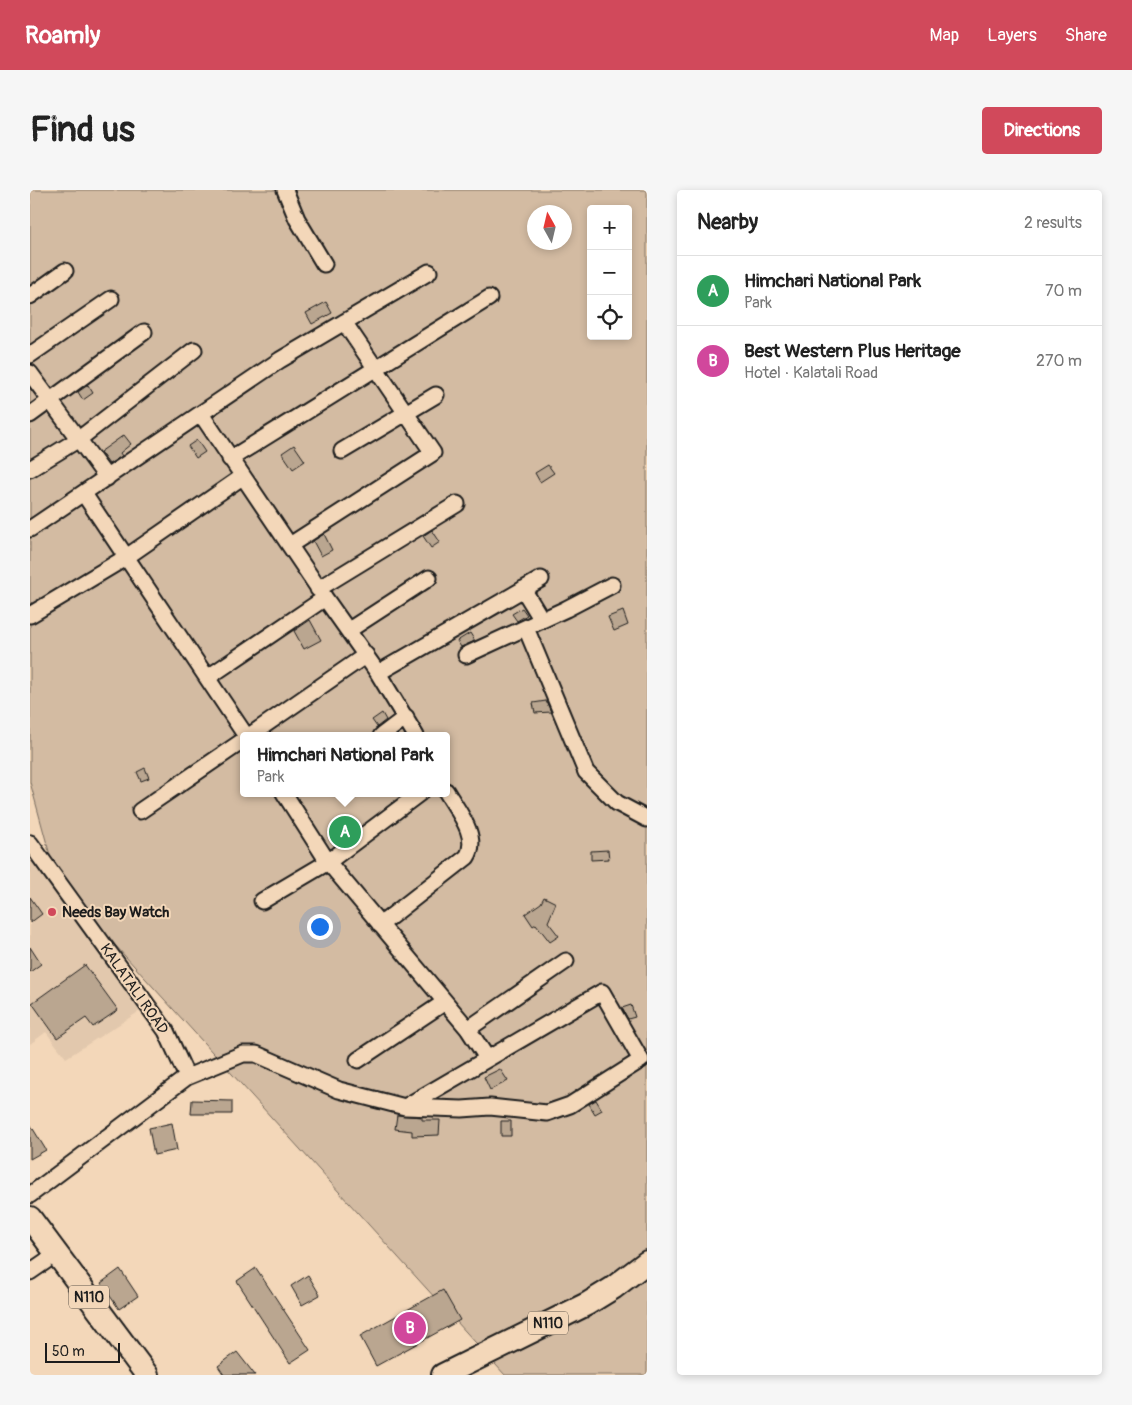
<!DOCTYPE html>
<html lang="en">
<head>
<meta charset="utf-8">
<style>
  body { margin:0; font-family:Pangolin,sans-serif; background:#f6f6f6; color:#222 }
  .controls { position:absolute; right:15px; top:15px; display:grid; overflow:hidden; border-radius:5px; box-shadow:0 2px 8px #0003 }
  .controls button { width:45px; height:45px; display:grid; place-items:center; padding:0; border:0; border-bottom:1px solid #e0e0e0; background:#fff; color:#222; font:25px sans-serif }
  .compass { position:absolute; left:497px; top:15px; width:45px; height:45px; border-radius:50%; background:#fff; box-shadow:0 2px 8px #0003; rotate:352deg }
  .scale { position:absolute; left:15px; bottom:12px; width:75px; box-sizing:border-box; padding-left:5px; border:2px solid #1c1c1c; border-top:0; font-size:14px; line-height:18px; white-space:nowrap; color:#1c1c1c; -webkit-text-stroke:4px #f3d7b9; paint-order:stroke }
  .you { position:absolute; left:289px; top:736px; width:18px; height:18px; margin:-12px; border:4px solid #fff; border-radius:50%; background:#1a73e8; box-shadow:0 0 0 8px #1a73e833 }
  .badge { display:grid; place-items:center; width:32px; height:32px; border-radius:50%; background:#d1495b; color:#fff; font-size:16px; font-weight:700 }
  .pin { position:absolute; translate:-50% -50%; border:2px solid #fff; box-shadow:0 1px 5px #0006 }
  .popup { position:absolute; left:210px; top:542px; width:210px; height:65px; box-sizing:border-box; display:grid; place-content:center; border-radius:5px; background:#fff; filter:drop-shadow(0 1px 4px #0005); font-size:16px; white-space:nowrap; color:#767676 }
  .popup b { font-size:19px; color:#222 }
  .popup::after { content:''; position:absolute; left:50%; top:100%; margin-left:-10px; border:10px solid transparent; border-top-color:#fff }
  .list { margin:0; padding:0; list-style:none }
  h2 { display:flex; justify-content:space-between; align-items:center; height:65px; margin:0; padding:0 20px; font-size:21px }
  h2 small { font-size:16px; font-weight:400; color:#767676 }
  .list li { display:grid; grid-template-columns:32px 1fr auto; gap:15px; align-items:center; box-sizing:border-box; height:70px; padding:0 20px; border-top:1px solid #e0e0e0 }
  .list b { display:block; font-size:19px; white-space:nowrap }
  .list p { margin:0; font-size:16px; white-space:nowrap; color:#767676 }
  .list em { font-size:16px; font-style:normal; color:#767676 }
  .icon { flex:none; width:28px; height:28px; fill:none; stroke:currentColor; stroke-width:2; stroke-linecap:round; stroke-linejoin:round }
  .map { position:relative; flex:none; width:617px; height:1185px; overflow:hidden; border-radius:5px }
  header { display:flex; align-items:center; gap:30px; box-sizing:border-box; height:70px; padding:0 25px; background:#d1495b; color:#fff }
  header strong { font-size:24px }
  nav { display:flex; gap:28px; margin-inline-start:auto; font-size:18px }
  .intro { display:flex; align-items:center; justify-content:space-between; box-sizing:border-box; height:120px; padding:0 30px }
  h1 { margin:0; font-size:35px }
  .button { padding:12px 22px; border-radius:5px; background:#d1495b; color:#fff; font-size:18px; font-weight:700 }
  main { display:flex; gap:30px; padding:0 30px }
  aside { flex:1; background:#fff; border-radius:5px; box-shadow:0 2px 8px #0003 }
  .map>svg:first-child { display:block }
  .built { fill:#e2c8ad }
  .green { fill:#d3bba2; stroke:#786c5f; fill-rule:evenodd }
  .building { fill:#baa690; stroke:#1c1c1c }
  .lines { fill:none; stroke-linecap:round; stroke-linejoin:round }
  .minor-casing { stroke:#1c1c1c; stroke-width:19 }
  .highway-casing { stroke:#1c1c1c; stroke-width:26 }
  .minor { stroke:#f3d7b9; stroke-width:15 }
  .highway { stroke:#f3d7b9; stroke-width:22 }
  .poi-dot { fill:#d1495b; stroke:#f3d7b9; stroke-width:2 }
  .labels { text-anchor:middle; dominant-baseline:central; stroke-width:4; stroke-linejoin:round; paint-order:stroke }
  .shield { fill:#f3d7b9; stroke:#5c544b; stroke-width:1 }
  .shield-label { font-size:14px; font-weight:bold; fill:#1c1c1c }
  .poi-label { font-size:15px; font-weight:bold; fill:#1c1c1c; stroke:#f3d7b9; text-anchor:start }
  .street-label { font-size:15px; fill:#1c1c1c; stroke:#f3d7b9 }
</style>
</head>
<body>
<header>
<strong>Roamly</strong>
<nav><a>Map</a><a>Layers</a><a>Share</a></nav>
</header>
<div class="intro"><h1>Find us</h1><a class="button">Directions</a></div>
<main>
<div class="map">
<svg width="617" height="1185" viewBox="0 0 617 1185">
  <rect width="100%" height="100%" fill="#f3d7b9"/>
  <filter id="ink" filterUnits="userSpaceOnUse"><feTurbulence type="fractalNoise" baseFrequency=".02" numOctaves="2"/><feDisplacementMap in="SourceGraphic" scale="10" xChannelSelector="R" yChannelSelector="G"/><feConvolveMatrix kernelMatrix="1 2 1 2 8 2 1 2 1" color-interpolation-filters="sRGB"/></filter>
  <g filter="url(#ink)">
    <path class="built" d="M 0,652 L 118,816 L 36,868 L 16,842 L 0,854 Z"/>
    <path class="green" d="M 0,0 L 617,0 L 617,1185 L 475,1185 L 27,691 L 0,592 ZM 561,19 L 598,19 L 598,146 L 561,146 ZM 504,22 L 534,22 L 534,52 L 504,52 ZM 214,546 L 416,546 L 416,603 L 214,603 Z"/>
    <path class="building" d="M 296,112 L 302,123 L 282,134 L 276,123 Z
      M 58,195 L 63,203 L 53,210 L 48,202 Z
      M 94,245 L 101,254 L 90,263 L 92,266 L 79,274 L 70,262 Z
      M 167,250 L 175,262 L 166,268 L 158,256 Z
      M 264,255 L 275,271 L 263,279 L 252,263 Z
      M 518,275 L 524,283 L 510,292 L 505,283 Z
      M 402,340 L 410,352 L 401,358 L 393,346 Z
      M 294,344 L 302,360 L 291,366 L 283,351 Z
      M 492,418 L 497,425 L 487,431 L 482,424 Z
      M 593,421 L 598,435 L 584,441 L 578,427 Z
      M 280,430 L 291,450 L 274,459 L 264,441 Z
      M 440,443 L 445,451 L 431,457 L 427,451 Z
      M 516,511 L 521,522 L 505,523 L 503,513 Z
      M 352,523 L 356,530 L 347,537 L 342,530 Z
      M 115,578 L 119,588 L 111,591 L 107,582 Z
      M 578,660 L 579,669 L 561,670 L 561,661 Z
      M 0,707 L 12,724 L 0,733 Z
      M 514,707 L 526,713 L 518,732 L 529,746 L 520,752 L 506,734 L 503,736 L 495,724 L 511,713 Z
      M 0,757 L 11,774 L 0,782 Z
      M 55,775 L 88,820 L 63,837 L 56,828 L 27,848 L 2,813 Z
      M 601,815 L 605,827 L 598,829 L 592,818 Z
      M 470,879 L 478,891 L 460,900 L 454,887 Z
      M 162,910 L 202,911 L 202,924 L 161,924 Z
      M 566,910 L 572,920 L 565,924 L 559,914 Z
      M 367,925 L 392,927 L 392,930 L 410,930 L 409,945 L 382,946 L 382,941 L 365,939 Z
      M 471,931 L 481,931 L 481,946 L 471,946 Z
      M 142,933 L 147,960 L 124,965 L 119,938 Z
      M 0,934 L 16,960 L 0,969 Z
      M 226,1078 L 280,1160 L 260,1173 L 207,1091 Z
      M 90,1079 L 108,1106 L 89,1119 L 71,1093 Z
      M 278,1085 L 290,1105 L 272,1115 L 261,1096 Z
      M 413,1100 L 430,1130 L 346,1176 L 330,1146 Z
      M 207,1162 L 225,1185 L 194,1185 L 188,1176 Z"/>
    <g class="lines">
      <defs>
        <path id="minor" d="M 255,0 L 267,29 L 294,74
          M 0,106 L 35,81
          M 0,165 L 81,109
          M 0,183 L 77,288
          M 171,224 L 295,408 L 348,483 L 386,546
          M 0,225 L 114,142
          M 312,261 L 406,205
          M 200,269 L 459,108
          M 0,279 L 49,249 L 164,160
          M 54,304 L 216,546
          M 0,339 L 250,170 L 399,82
          M 260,355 L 403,263 L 314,132
          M 288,399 L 427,314
          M 493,399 L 512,430
          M 0,425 L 95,368 L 212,287
          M 496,438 L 556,582 L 587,613 L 617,629
          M 319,440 L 399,388
          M 436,465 L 536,419 L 582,395
          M 348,483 L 511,389
          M 177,488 L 295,408
          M 219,546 L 336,465
          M 351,546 L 376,527
          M 254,603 L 298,672 L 438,839 L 457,868
          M 110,621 L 214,550
          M 0,653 L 136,841 L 157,887 L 0,1005
          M 232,711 L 298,672 L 390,603
          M 350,735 L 437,667 C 450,647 427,620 416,601
          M 438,839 L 536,771
          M 328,870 L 415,812
          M 157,887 L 213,864 L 226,864 L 309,900 L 375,917 L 432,919 L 460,917 L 517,923 L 540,915 L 611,870 L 572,802 L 375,917
          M 0,1082 L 16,1071"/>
        <path id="highway" d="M 0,1028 L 117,1185
          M 413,1185 L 557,1114 L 583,1098 L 617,1072"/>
      </defs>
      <use href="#minor" class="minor-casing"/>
      <use href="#highway" class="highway-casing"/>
      <use href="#minor" class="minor"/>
      <use href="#highway" class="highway"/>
    </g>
  </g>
  <circle class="poi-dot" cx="22" cy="722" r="5"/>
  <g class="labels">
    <g class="shield">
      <rect x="39" y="1095.5" width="40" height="23" rx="4"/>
      <rect x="498" y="1121.5" width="40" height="23" rx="4"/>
    </g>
    <g class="shield-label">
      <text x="59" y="1107">N110</text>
      <text x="518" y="1133">N110</text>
    </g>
    <g class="poi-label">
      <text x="32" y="722">Needs Bay Watch</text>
    </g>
    <g class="street-label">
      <text transform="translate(104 799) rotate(55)">KALATALI ROAD</text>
    </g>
  </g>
</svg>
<div class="controls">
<button>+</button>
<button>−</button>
<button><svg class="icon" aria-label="locate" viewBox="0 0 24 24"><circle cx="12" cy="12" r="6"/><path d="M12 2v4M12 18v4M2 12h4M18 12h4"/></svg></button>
</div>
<svg class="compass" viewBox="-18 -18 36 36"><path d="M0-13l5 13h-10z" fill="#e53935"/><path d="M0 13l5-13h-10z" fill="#767676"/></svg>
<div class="scale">50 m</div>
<div class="you"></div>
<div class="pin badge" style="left:315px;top:642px;background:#2e9e5b">A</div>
<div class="popup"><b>Himchari National Park</b>Park</div>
<div class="pin badge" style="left:380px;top:1138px;background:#d1479c">B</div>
</div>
<aside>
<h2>Nearby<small>2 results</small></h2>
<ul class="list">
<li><span class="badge" style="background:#2e9e5b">A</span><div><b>Himchari National Park</b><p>Park</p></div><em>70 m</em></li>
<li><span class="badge" style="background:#d1479c">B</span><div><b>Best Western Plus Heritage</b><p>Hotel · Kalatali Road</p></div><em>270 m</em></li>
</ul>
</aside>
</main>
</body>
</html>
